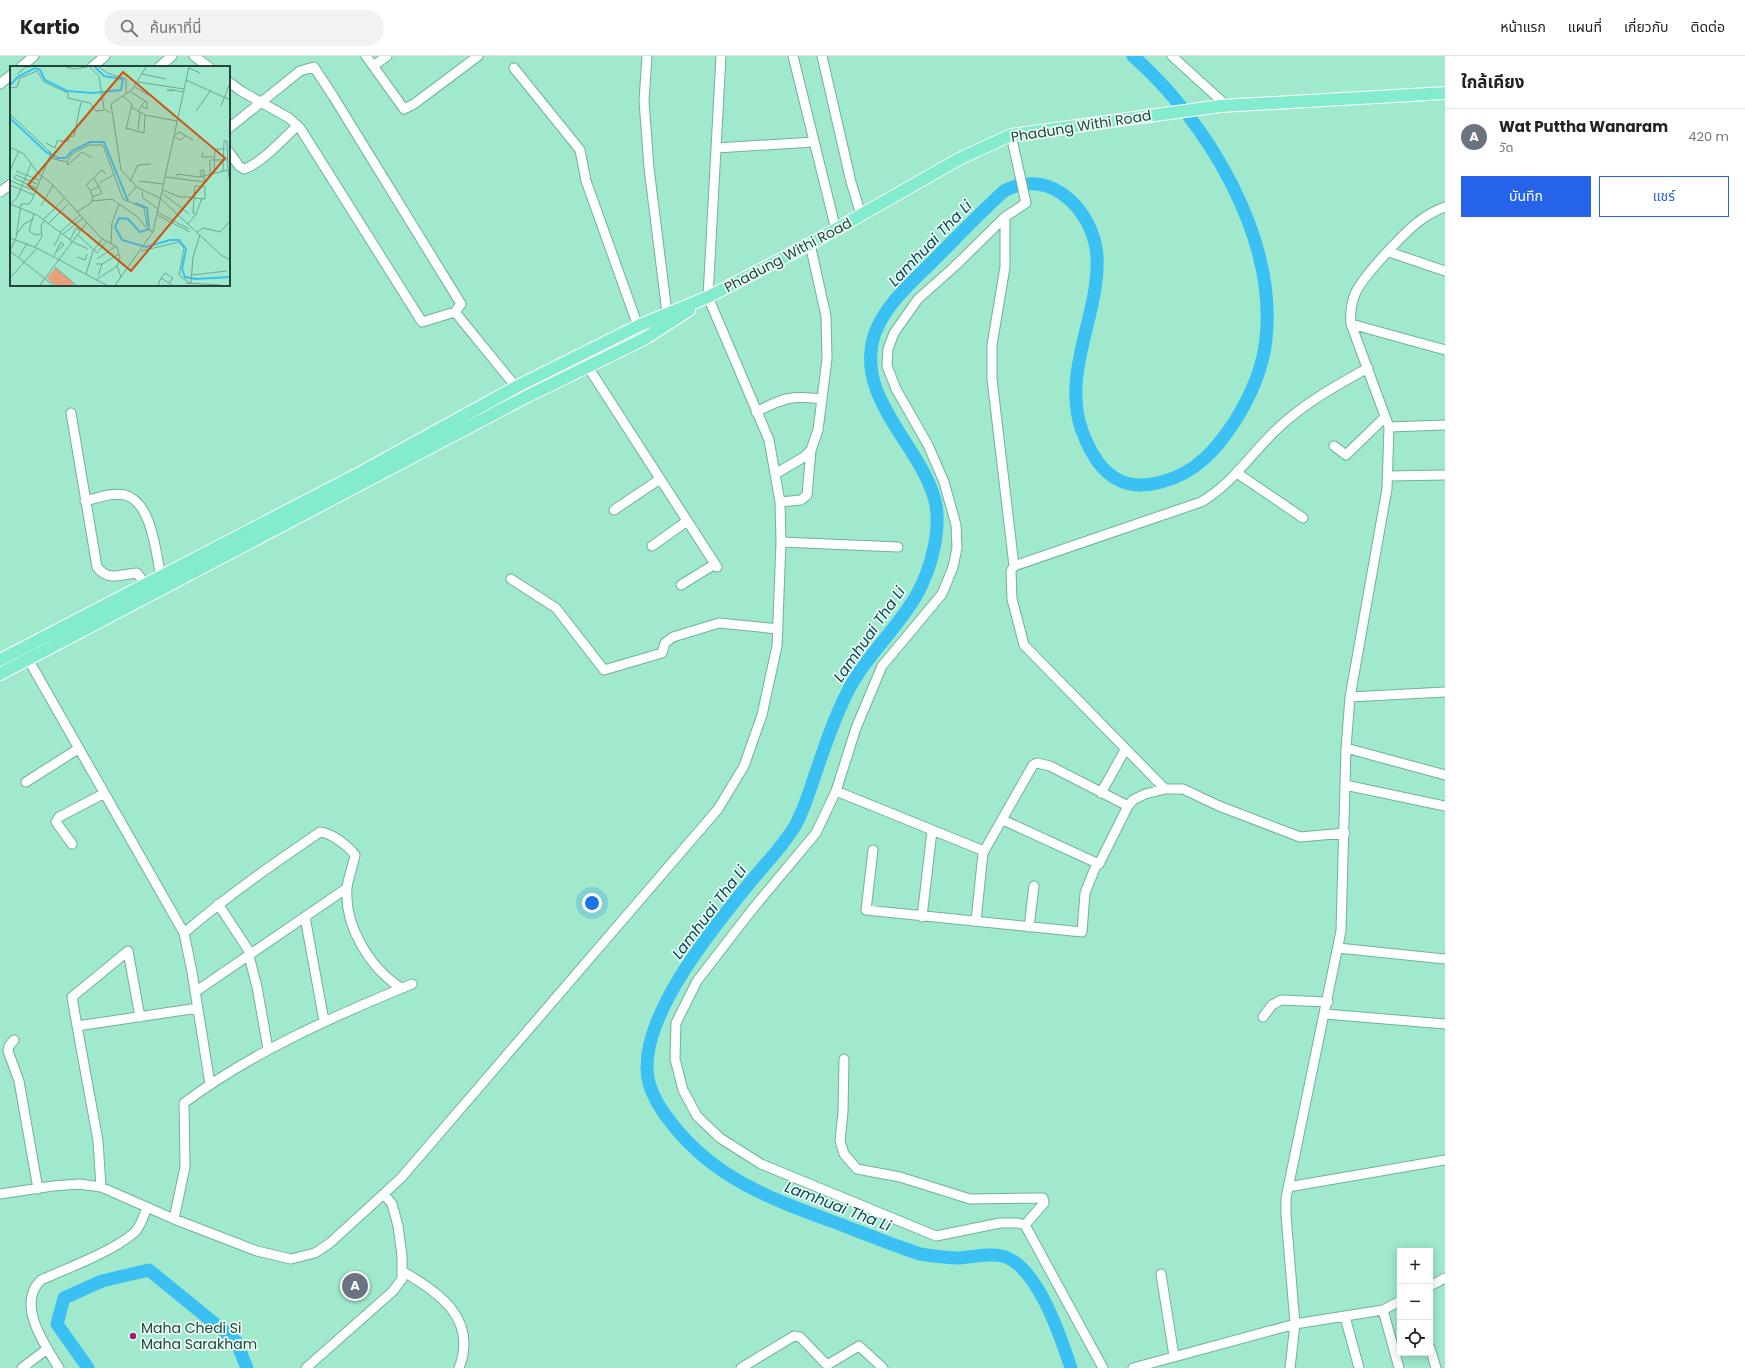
<!DOCTYPE html>
<html lang="th">
<head>
<meta charset="utf-8">
<style>
  body { margin:0; font-family:Poppins,"Noto Sans Thai",sans-serif; background:#f2f2f2; color:#222 }
  .controls { position:absolute; right:12px; bottom:12px; display:grid; overflow:hidden; border-radius:0px; box-shadow:0 2px 10px #0003 }
  .controls button { width:36px; height:36px; display:grid; place-items:center; padding:0; border:0; border-bottom:1px solid #e0e0e0; background:#fff; color:#222; font:20px sans-serif }
  .you { position:absolute; left:592px; top:847px; width:14px; height:14px; margin:-10px; border:3px solid #fff; border-radius:50%; background:#1a73e8; box-shadow:0 0 0 6px #1a73e833 }
  .badge { display:grid; place-items:center; width:26px; height:26px; border-radius:50%; background:#2563eb; color:#fff; font-size:13px; font-weight:700 }
  .pin { position:absolute; translate:-50% -50%; border:2px solid #fff; box-shadow:0 1px 4px #0006 }
  .list { margin:0; padding:0; list-style:none }
  h2 { display:flex; justify-content:space-between; align-items:center; height:52px; margin:0; padding:0 16px; font-size:17px }
  h2 small { font-size:13px; font-weight:400; color:#767676 }
  .list li { display:grid; grid-template-columns:26px 1fr auto; gap:12px; align-items:center; box-sizing:border-box; height:56px; padding:0 16px; border-top:1px solid #e0e0e0 }
  .list b { display:block; font-size:15px; white-space:nowrap }
  .list p { margin:0; font-size:13px; white-space:nowrap; color:#767676 }
  .list em { font-size:13px; font-style:normal; color:#767676 }
  .actions { display:flex; gap:8px; padding:12px 16px }
  .actions a { flex:1; padding:9px 0; border:1px solid #2563eb; border-radius:0px; text-align:center; font-size:14px; color:#2563eb }
  .actions .main { background:#2563eb; color:#fff }
  .icon { flex:none; width:22px; height:22px; fill:none; stroke:currentColor; stroke-width:2; stroke-linecap:round; stroke-linejoin:round }
  .map { position:relative; flex:none; width:1445px; height:1312px; overflow:hidden }
  header { display:flex; align-items:center; gap:24px; box-sizing:border-box; height:56px; padding:0 20px; background:#fff; border-bottom:1px solid #e0e0e0 }
  header strong { font-size:19px }
  nav { display:flex; gap:22px; margin-inline-start:auto; font-size:14px }
  .search { width:280px; height:36px; background:#f2f2f2; display:flex; align-items:center; gap:10px; box-sizing:border-box; padding:0 14px; border-radius:22px; color:#767676; font-size:15px }
  main { display:flex }
  aside { flex:1; background:#fff }
  .map>svg:first-child { display:block }
  .lines { fill:none; stroke-linecap:round; stroke-linejoin:round }
  .river { stroke:#3bc0f3; stroke-width:13 }
  .minor-casing { stroke:#6db49a; stroke-width:11 }
  .major-casing { stroke:#fff; stroke-width:14 }
  .minor { stroke:#fff; stroke-width:9 }
  .major { stroke:#83eccf; stroke-width:12 }
  .poi-dot { fill:#a11f6f; stroke:#e9fef5; stroke-width:1.5 }
  .labels { text-anchor:middle; dominant-baseline:central; stroke-width:3.5; stroke-linejoin:round; paint-order:stroke }
  .street-label { font-size:14px; fill:#264439; stroke:#e9fef5 }
  .poi-label { font-size:14px; fill:#264439; stroke:#e9fef5; text-anchor:start }
  .water-label { font-size:15px; font-style:italic; fill:#0c4459; stroke:#e9fef5 }
  .inset-river { fill:none; stroke:#3bc0f3; stroke-width:2 }
  .inset-road { fill:none; stroke:#6fa792; stroke-width:1 }
  .view { fill:#cb5613; fill-opacity:0.15; stroke:#cb5613; stroke-width:2 }
  .inset-edge { fill:none; stroke:#264439; stroke-width:2 }
</style>
</head>
<body>
<header>
<strong>Kartio</strong>
<div class="search"><svg class="icon" aria-label="search" viewBox="0 0 24 24"><circle cx="10" cy="10" r="6"/><path d="M15 15l6 6"/></svg>ค้นหาที่นี่</div>
<nav><a>หน้าแรก</a><a>แผนที่</a><a>เกี่ยวกับ</a><a>ติดต่อ</a></nav>
</header>
<main>
<div class="map">
<svg width="1445" height="1312" viewBox="0 0 1445 1312">
  <rect width="100%" height="100%" fill="#a0e9cd"/>
  <g class="lines">
    <path class="river" d="M 88,1312 L 57,1268 L 64,1242 L 102,1225 L 149,1214 L 236,1285 L 247,1312
      M 1071,1312 C 1061,1282 1037,1208 1002,1200 C 988,1197 974,1201 959,1202 C 946,1202 933,1200 920,1198 C 893,1189 868,1179 842,1169 C 777,1145 717,1125 673,1069 C 663,1057 653,1042 649,1027 C 633,967 716,868 752,824 C 767,806 783,790 795,770 C 804,754 809,736 815,719 C 825,690 834,662 848,635 C 866,600 896,574 916,540 C 931,514 943,470 934,441 C 918,387 853,339 875,277 C 887,245 917,222 940,198 C 961,177 982,155 1004,135 C 1022,125 1044,125 1061,137 C 1082,151 1095,175 1097,200 C 1100,259 1061,316 1082,375 C 1087,388 1093,401 1102,411 C 1119,430 1138,432 1161,426 C 1195,418 1217,393 1235,365 C 1250,341 1263,312 1266,283 C 1277,181 1207,65 1133,0"/>
    <defs>
      <path id="minor" d="M 194,0 L 209,11
        M 366,0 L 404,53 L 414,48 L 478,0
        M 647,0 L 644,45 L 649,112 L 667,257
        M 793,0 L 836,174
        M 822,0 L 851,126 L 861,159
        M 1172,0 L 1227,50
        M 373,10 L 387,0
        M 21,11 L 34,0
        M 92,11 L 105,0
        M 159,11 L 172,0
        M 514,12 L 580,94 L 586,125 L 638,270
        M 229,26 L 241,35 L 289,62 L 300,72 L 422,266 L 455,256
        M 0,28 L 11,19
        M 229,72 L 300,15 L 314,11 L 333,40 L 461,248 L 455,256 L 516,331
        M 1011,79 L 1026,147 L 1005,161 L 1005,211 L 992,289 L 992,323 L 1014,510 L 1201,446 C 1232,428 1251,398 1276,374 C 1303,348 1335,330 1368,312
        M 716,92 L 814,86
        M 229,96 L 239,110 L 244,113 C 262,107 283,83 297,70
        M 0,136 L 11,128
        M 1005,161 L 954,211 L 918,243 L 894,277 L 888,293 L 887,310 L 896,333 L 928,389 L 944,426 L 956,469 L 957,492 L 953,511 L 942,538 L 882,610 L 856,672 L 836,735 L 816,777 L 751,855 L 697,925 L 676,967 L 675,1003 L 683,1034 L 697,1060 L 720,1082 L 761,1108 L 936,1180 L 1000,1167 L 1018,1167 L 1025,1169
        M 1389,196 L 1445,215
        M 1351,268 L 1445,294
        M 588,311 L 717,511
        M 756,356 C 783,342 791,339 822,343
        M 71,357 L 97,511 C 108,526 122,518 137,517 L 146,529
        M 1389,371 L 1445,369
        M 1334,390 L 1346,399 L 1385,361
        M 1237,417 L 1303,462
        M 775,418 L 804,401 L 811,394 L 818,374 L 827,303 L 826,260 L 810,188
        M 1388,420 L 1445,419
        M 85,445 C 97,442 112,436 125,439 C 152,446 156,498 161,521
        M 780,446 L 801,444 L 807,439 L 811,394
        M 614,454 L 660,423
        M 781,486 L 898,491
        M 652,490 L 687,465
        M 1014,510 L 1011,515 L 1012,543 L 1024,589 L 1165,733
        M 511,523 L 556,552 L 604,614 L 662,597 L 665,587 L 673,581 L 719,567 L 778,573
        M 681,529 L 715,508
        M 28,603 L 184,877 L 192,916 L 210,1028
        M 1350,641 L 1445,636
        M 1346,692 L 1445,719
        M 26,726 L 78,693
        M 1345,729 L 1445,750
        M 836,735 L 984,795
        M 1101,737 L 1125,694
        M 1003,764 L 1099,808 L 1128,750 L 1133,744 L 1145,738 L 1165,733 L 1183,733 L 1219,750 L 1300,781 L 1345,777
        M 72,788 L 56,766 L 59,761 L 103,738
        M 873,794 L 866,854 L 1082,876 L 1085,837 L 1097,807
        M 218,848 L 251,898
        M 305,861 L 324,965
        M 922,861 L 932,775
        M 976,865 L 983,797 L 1033,709 L 1037,707 L 1050,710 L 1128,750
        M 1029,871 L 1034,830
        M 184,877 C 227,840 273,808 320,776 C 332,777 348,790 355,799 C 353,810 348,822 347,832 C 344,870 370,912 401,932
        M 1338,892 L 1445,903
        M 249,900 L 257,931 L 268,993
        M 195,936 L 347,832
        M 1325,958 L 1445,968
        M 1263,961 L 1272,949 L 1281,944 L 1328,946
        M 77,970 L 72,941 L 128,895 L 140,961
        M 14,984 L 9,990 L 8,995 L 19,1025 L 38,1133
        M 844,1003 L 843,1056 L 840,1085 L 844,1098 L 857,1113 L 900,1121 L 970,1143 L 1043,1142 L 1044,1147 L 1025,1169 L 1103,1312
        M 101,1131 L 98,1085 L 77,970 L 198,952
        M 1288,1131 L 1445,1104
        M 0,1138 L 53,1130 L 79,1128 L 101,1131 L 174,1163 L 257,1195 L 291,1203 L 315,1197 L 330,1187 L 401,1122 L 718,753 L 744,710 L 762,659 L 777,590 L 781,486 L 780,446 L 769,384 L 708,241 L 721,0
        M 174,1163 L 185,1111 L 184,1047 C 254,995 332,961 412,928
        M 402,1215 C 439,1236 478,1263 459,1312
        M 1161,1218 L 1174,1300
        M 1430,1230 L 1445,1222
        M 1383,1254 L 1399,1312
        M 1345,1261 L 1359,1312
        M 1430,1292 L 1436,1312
        M 22,1312 L 47,1293
        M 59,1312 C 44,1288 16,1248 41,1224 C 68,1212 114,1195 135,1176 C 141,1170 144,1159 147,1151
        M 306,1312 L 393,1235 L 402,1223 L 402,1200 L 398,1170 L 392,1148 L 384,1138
        M 741,1312 L 794,1280 L 800,1281 L 827,1309 L 859,1290 L 883,1312
        M 1133,1312 L 1295,1268 L 1383,1254 L 1400,1245
        M 1290,1312 L 1295,1268 L 1286,1159 L 1286,1142 L 1341,875 L 1346,692 L 1350,641 L 1387,433 L 1389,371 L 1351,268 C 1350,257 1351,248 1355,238 C 1362,221 1403,178 1418,166 C 1426,160 1436,154 1445,151"/>
      <path id="major" d="M 0,604 L 360,417 L 516,331 L 638,270 L 708,241 L 810,188 L 959,103 L 1011,79 L 1221,50 L 1445,37
        M 0,618 L 524,342 L 644,283 L 689,254"/>
    </defs>
    <use href="#minor" class="minor-casing"/>
    <use href="#major" class="major-casing"/>
    <use href="#minor" class="minor"/>
    <use href="#major" class="major"/>
  </g>
  <circle class="poi-dot" cx="133" cy="1280" r="4"/>
  <g class="labels">
    <g class="street-label">
      <text transform="translate(1081 70) rotate(-9)">Phadung Withi Road</text>
      <text transform="translate(788 199) rotate(-28)">Phadung Withi Road</text>
    </g>
    <g class="poi-label">
      <text x="141" y="1272">Maha Chedi Si<tspan x="141" dy="16">Maha Sarakham</tspan></text>
    </g>
    <g class="water-label">
      <text transform="translate(930 187) rotate(-46)">Lamhuai Tha Li</text>
      <text transform="translate(869 578) rotate(-55)">Lamhuai Tha Li</text>
      <text transform="translate(709 856) rotate(-53)">Lamhuai Tha Li</text>
      <text transform="translate(838 1150) rotate(21)">Lamhuai Tha Li</text>
    </g>
  </g>
  <g transform="translate(10 10)">
    <rect width="220" height="220" fill="#a0e9cd"/>
    <path d="M 45,202 L 64,217 L 62,219 L 45,219 L 37,212 Z" fill="#e99f77"/>
    <path class="inset-river" d="M 0,19 L 9,10 L 25,2 L 30,4 L 35,14 L 57,25 L 83,27 L 111,24 L 113,13 L 94,10 L 85,1M 0,52 L 36,86 L 48,92 L 56,92 L 62,85 L 80,76 L 94,76 L 118,135M 125,137 L 137,142 L 139,163 L 130,166 L 118,153 L 109,152 L 105,161 L 112,174 L 136,181 L 160,174 L 169,174 L 176,183 L 172,203 L 175,211 L 186,213 L 220,211"/>
    <path class="inset-road" d="M 56,1 L 64,3 L 77,1M 80,1 L 89,10 L 94,43 L 101,47M 89,1 L 97,7 L 116,13 L 116,28M 136,1 L 122,24 L 101,38 L 111,104 L 128,122 L 150,132 L 211,189 L 220,194M 179,2 L 190,7M 7,8 L 16,1 L 20,1M 132,8 L 156,13M 176,14 L 220,34M 128,16 L 174,23M 125,21 L 138,29M 0,22 L 7,21 L 10,12 L 27,5 L 34,16 L 58,27 L 58,32 L 80,37 L 86,45 L 94,44M 163,24 L 163,25 L 157,24 L 163,24 L 173,26M 121,26 L 135,35 L 128,45M 113,30 L 122,38 L 116,64M 131,40 L 137,43 L 137,36 L 135,35M 211,40 L 220,17M 121,41 L 135,49 L 167,55M 186,45 L 201,24M 0,48 L 41,87 L 22,134 L 19,138 L 11,138 L 6,172 L 0,185M 116,62 L 134,67 L 135,49M 128,64 L 130,46M 165,69 L 169,66 L 183,74M 164,71 L 171,74 L 175,70M 36,77 L 45,82 L 47,75 L 58,75 L 59,71 L 64,70 L 71,36M 0,81 L 14,88 L 28,107 L 42,118 L 91,172 L 107,181 L 110,192 L 107,200 L 111,211M 193,86 L 192,91 L 204,91M 40,92 L 57,96 L 58,99 L 72,86 L 82,92M 57,96 L 62,88 L 79,79 L 93,79 L 113,133 L 134,142 L 137,160M 0,104 L 9,85M 218,104 L 220,117M 6,105 L 29,114M 204,107 L 205,83 L 213,83M 200,108 L 200,94 L 218,94M 156,111 L 194,116 L 194,104 L 191,104 L 191,111M 166,111 L 167,108 L 190,111 L 218,104 L 217,75 L 214,75 L 213,105M 1,115 L 25,125M 120,115 L 128,99 L 141,98M 129,115 L 153,118M 89,117 L 103,109M 0,119 L 24,129M 26,122 L 4,112 L 6,109 L 27,118M 153,124 L 170,131 L 181,131M 81,125 L 76,119 L 92,104 L 96,108M 132,126 L 133,132 L 148,143M 152,127 L 179,148M 118,130 L 126,121M 83,131 L 80,125 L 90,120M 184,132 L 195,133 L 195,121 L 185,120 L 184,132 L 183,147 L 185,147M 82,135 L 102,133 L 109,138M 0,138 L 27,149 L 63,176 L 78,183M 0,138 L 7,132 L 21,98M 31,140 L 43,119M 67,146 L 81,137 L 83,131 L 92,127 L 84,112M 147,146 L 179,163M 24,148 L 19,165 L 25,169 L 32,168M 147,149 L 180,166M 33,154 L 54,133M 38,158 L 58,138M 178,158 L 186,148 L 192,132M 50,166 L 70,149M 187,166 L 193,162 L 210,166 L 220,155M 53,168 L 73,152M 67,168 L 87,187 L 96,176M 6,169 L 14,158 L 23,153M 0,172 L 27,182 L 96,219M 60,174 L 66,162 L 70,165M 101,178 L 102,157 L 109,138 L 128,151 L 137,163 L 143,166M 44,180 L 51,167M 25,181 L 32,171 L 31,160 L 34,155M 0,185 L 43,219M 131,185 L 169,176 L 174,182 L 169,209 L 181,218M 44,190 L 51,176 L 54,179 L 46,186M 9,191 L 17,177M 67,191 L 75,194 L 77,188M 87,193 L 106,180M 86,198 L 92,198 L 109,188M 45,201 L 66,219M 76,208 L 83,185 L 92,173M 182,209 L 217,205M 88,210 L 92,198M 0,212 L 27,182M 151,212 L 155,207 L 163,212 L 159,217M 86,214 L 107,200M 176,217 L 210,219M 181,217 L 183,191 L 190,169M 30,219 L 77,156M 105,219 L 143,166 L 179,1M 148,219 L 151,212 L 162,219"/>
    <path class="view" d="M 113,6 L 215,92 L 121,205 L 18,119 Z"/>
    <rect width="220" height="220" class="inset-edge"/>
  </g>
</svg>
<div class="controls">
<button>+</button>
<button>−</button>
<button><svg class="icon" aria-label="locate" viewBox="0 0 24 24"><circle cx="12" cy="12" r="6"/><path d="M12 2v4M12 18v4M2 12h4M18 12h4"/></svg></button>
</div>
<div class="you"></div>
<div class="pin badge" style="left:355px;top:1230px;background:#6b7280">A</div>
</div>
<aside>
<h2>ใกล้เคียง<small></small></h2>
<ul class="list">
<li><span class="badge" style="background:#6b7280">A</span><div><b>Wat Puttha Wanaram</b><p>วัด</p></div><em>420 m</em></li>
</ul>
<div class="actions"><a class="main">บันทึก</a><a>แชร์</a></div>
</aside>
</main>
</body>
</html>
